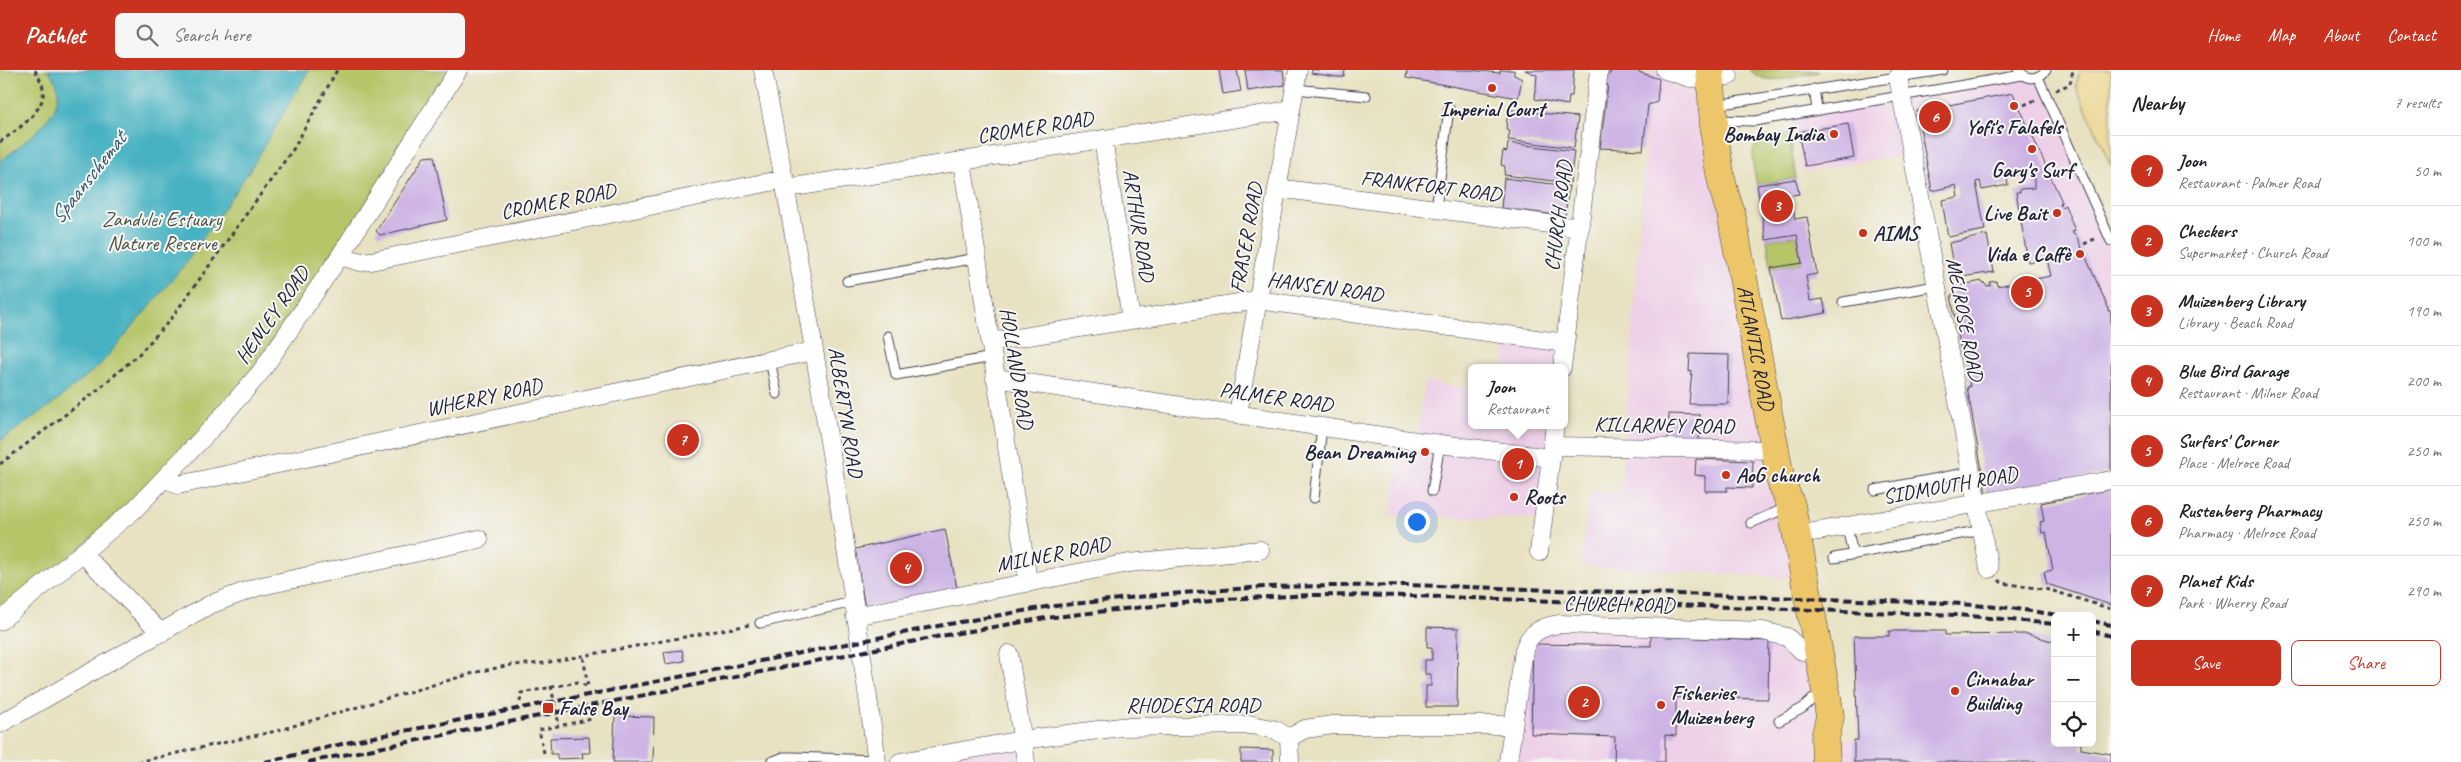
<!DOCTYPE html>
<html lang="en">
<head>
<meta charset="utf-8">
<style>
  body { margin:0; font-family:Caveat,sans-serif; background:#f6f6f6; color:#202124 }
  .controls { position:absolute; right:15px; bottom:15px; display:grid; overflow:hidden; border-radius:8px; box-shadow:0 5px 20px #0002 }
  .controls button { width:45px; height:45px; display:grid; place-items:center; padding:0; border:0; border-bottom:1px solid #e0e0e0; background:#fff; color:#202124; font:25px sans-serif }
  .you { position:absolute; left:1416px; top:451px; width:18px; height:18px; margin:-12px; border:4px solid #fff; border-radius:50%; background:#1a73e8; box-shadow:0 0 0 8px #1a73e833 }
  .badge { display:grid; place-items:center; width:32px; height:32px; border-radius:50%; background:#c8321e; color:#fff; font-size:16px; font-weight:700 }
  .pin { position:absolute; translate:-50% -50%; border:2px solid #fff; box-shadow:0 1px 5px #0006 }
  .popup { position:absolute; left:1468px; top:294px; width:100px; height:65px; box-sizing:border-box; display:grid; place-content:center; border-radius:8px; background:#fff; filter:drop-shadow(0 1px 4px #0005); font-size:16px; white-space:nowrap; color:#757577 }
  .popup b { font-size:19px; color:#202124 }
  .popup::after { content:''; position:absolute; left:50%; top:100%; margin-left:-10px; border:10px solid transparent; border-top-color:#fff }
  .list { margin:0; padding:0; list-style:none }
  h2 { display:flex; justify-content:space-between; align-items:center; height:65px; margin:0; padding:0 20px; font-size:21px }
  h2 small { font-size:16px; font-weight:400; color:#757577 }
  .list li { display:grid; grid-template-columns:32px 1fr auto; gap:15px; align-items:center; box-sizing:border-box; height:70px; padding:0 20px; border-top:1px solid #e0e0e0 }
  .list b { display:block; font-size:19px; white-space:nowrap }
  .list p { margin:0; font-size:16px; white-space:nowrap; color:#757577 }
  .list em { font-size:16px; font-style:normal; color:#757577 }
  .actions { display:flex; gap:10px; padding:15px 20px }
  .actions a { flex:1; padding:11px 0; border:1px solid #c8321e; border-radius:8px; text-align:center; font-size:18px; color:#c8321e }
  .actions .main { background:#c8321e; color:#fff }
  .icon { flex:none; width:28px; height:28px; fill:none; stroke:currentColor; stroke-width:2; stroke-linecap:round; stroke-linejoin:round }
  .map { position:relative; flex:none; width:2111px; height:692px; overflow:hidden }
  header { display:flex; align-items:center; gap:30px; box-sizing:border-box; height:70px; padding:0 25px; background:#c8321e; color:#fff }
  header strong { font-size:24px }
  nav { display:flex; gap:28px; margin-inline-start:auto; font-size:18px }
  .search { width:350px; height:45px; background:#f6f6f6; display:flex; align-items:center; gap:12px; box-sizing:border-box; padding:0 18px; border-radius:8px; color:#757577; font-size:19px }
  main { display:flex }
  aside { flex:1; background:#fff }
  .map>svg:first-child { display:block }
  .built { fill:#eed0e8 }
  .green { fill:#b5c568; stroke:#6c7452 }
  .sand { fill:#eeda9e; stroke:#887e6c }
  .water { fill:#44b1c1; stroke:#336a7e }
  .building { fill:#ceb4e5 }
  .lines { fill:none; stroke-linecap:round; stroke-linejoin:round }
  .lane-casing { stroke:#403f4f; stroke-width:11 }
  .street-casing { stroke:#403f4f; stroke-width:19 }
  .primary-casing { stroke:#403f4f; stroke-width:29 }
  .path { stroke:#403f4f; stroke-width:3; stroke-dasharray:4 4; stroke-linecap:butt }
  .lane { stroke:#fff; stroke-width:9 }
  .street { stroke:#fff; stroke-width:18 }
  .primary { stroke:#ecc669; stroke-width:28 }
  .rail { stroke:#22223b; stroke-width:4; stroke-dasharray:8 4; stroke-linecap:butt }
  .path-bridge { stroke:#403f4f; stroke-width:3; stroke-dasharray:4 4; stroke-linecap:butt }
  .poi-dot { fill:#c8321e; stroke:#f6f6f2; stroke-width:2 }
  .labels { text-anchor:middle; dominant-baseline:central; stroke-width:4; stroke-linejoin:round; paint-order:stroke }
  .poi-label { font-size:21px; font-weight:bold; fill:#22223b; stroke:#f6f6f2; text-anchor:start }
  .street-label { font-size:21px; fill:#22223b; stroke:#f6f6f2 }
  .park-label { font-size:21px; fill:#4e5348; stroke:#f6f6f2 }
  .water-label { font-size:22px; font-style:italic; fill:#305b71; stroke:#f6f6f2 }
</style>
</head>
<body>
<header>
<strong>Pathlet</strong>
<div class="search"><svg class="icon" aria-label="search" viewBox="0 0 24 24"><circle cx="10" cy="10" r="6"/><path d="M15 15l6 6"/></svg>Search here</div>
<nav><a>Home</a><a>Map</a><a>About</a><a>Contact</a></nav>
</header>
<main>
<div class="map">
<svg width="2111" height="692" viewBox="0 0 2111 692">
  <rect width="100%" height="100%" fill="#f6f6f2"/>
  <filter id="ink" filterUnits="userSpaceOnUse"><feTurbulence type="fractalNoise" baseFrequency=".02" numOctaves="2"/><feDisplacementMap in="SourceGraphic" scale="10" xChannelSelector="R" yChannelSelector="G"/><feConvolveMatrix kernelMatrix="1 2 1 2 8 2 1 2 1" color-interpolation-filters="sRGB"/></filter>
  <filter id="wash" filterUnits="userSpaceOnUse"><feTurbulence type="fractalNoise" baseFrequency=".0096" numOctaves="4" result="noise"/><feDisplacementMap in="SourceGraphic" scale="20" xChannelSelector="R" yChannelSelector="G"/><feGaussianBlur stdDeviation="1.12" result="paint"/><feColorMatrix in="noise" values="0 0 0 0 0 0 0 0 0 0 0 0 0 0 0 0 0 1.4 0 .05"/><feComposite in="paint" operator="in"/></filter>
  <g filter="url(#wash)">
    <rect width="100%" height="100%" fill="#e8e2c2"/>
    <path class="built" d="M 1651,0 L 1711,7 L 1804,508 L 1581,496 L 1589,421 L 1621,423 Z
      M 2038,7 L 2111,171 L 2111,365 L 2106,331 L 2017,100 L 1918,116 L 1912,83 L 1802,102 L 1792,44 Z
      M 1508,265 L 1565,273 L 1562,298 L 1503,298 Z
      M 1425,311 L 1472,320 L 1472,355 L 1555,355 L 1543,449 L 1391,446 L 1402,368 L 1416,370 Z
      M 1752,560 L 1819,581 L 1825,668 L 2081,679 L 2111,684 L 2111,692 L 1508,692 L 1536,561 Z
      M 1022,670 L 1026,692 L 900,692 Z"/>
    <path class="green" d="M 0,0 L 458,0 L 212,358 L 0,551 Z
      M 1750,0 L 1818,0 L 1818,2 C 1797,6 1767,18 1750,0 Z
      M 1789,63 L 1796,108 L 1757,115 C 1749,79 1748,68 1789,63 Z
      M 1797,165 L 1802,193 L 1771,198 L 1767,170 Z"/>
    <path class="sand" d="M 2080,0 L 2111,0 L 2111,96 L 2076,16 Z"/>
    <path class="water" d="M 48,0 L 309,0 L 250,100 L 186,193 L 101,294 L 54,333 L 0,371 L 0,91 C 19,77 61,47 58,21 C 58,13 52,6 48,0 Z"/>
    <g id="blocks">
      <path class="building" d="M 1219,0 L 1237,0 L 1241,21 L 1223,24 Z
        M 1245,0 L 1283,0 L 1285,15 L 1248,21 Z
        M 1312,0 L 1345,0 L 1344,7 L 1337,7 L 1311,3 Z
        M 1407,0 L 1469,0 L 1500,3 L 1500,0 L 1514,0 L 1514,5 L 1522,9 L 1518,28 L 1406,8 Z
        M 1525,0 L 1574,0 L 1572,26 L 1569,26 L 1568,35 L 1535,29 L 1537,5 Z
        M 1611,0 L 1633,0 L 1659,9 L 1657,32 L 1648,35 L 1643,80 L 1600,78 L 1608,15 L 1605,14 L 1607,4 L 1610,4 Z
        M 2013,23 L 2062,132 L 2060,133 L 2062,137 L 2065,135 L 2075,161 L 2072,162 L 2074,165 L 2076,165 L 2111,244 L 2111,402 L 1990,425 L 1989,422 L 1986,423 L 1967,317 L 1970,317 L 1967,296 L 1964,280 L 1961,281 L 1951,225 L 1954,225 L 1953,219 L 1957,219 L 1957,216 L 1982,211 L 1987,216 L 1990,216 L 1990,212 L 1996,211 L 1997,216 L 2051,206 L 2047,189 L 2028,192 L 2016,122 L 2020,122 L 2020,119 L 2034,118 L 2034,102 L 2031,98 L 2029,99 L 2030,102 L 2007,107 L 2008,115 L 1982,120 L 1980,111 L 1976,112 L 1985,160 L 1948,167 L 1942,130 L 1958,127 L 1956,115 L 1932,121 L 1917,41 Z
        M 1512,40 L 1578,47 L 1574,78 L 1508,70 L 1510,61 L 1506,60 L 1507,48 L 1511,48 Z
        M 1848,54 L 1854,88 L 1805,96 L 1798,62 Z
        M 1508,73 L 1574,81 L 1570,113 L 1504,105 L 1505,96 L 1501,95 L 1503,81 L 1507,82 Z
        M 434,86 L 447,150 L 380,165 L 376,161 L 424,87 Z
        M 1504,108 L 1569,116 L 1565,146 L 1501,138 Z
        M 1796,109 L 1799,124 L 1791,125 L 1795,149 L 1807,147 L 1817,204 L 1806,206 L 1810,231 L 1823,229 L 1826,243 L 1781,251 L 1771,198 L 1802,193 L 1797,165 L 1766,170 L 1757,115 Z
        M 1987,165 L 1994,202 L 1955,208 L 1949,173 Z
        M 1690,284 L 1729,285 L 1728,334 L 1689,334 L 1692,301 L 1689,302 Z
        M 1669,344 L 1700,345 L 1699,371 L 1668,370 Z
        M 1696,389 L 1753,391 L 1752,418 L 1727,417 L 1727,421 L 1705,421 L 1705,406 L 1695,405 Z
        M 2111,419 L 2111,535 L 2047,514 L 2044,502 L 2053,500 L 2046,462 L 2042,463 L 2040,452 L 2044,451 L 2041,433 Z
        M 945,459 L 957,518 L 865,538 L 855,479 Z
        M 1427,557 L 1458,558 L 1457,637 L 1426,637 L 1426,616 L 1431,616 L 1431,604 L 1425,604 L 1425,590 L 1432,590 L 1432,577 L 1427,577 Z
        M 1889,561 L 1945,561 L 1945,565 L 2027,564 L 2055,572 L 2055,673 L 2081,673 L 2081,679 L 2111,684 L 2111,692 L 1854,692 L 1854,670 L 1858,670 L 1854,566 L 1889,566 Z
        M 1651,566 L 1769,571 L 1768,629 L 1676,627 L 1676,666 L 1665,665 L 1665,692 L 1614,692 L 1615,667 L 1531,664 L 1533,574 L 1651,576 Z
        M 682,580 L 684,591 L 666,594 L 664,582 Z
        M 615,646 L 654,647 L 653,692 L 613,692 Z
        M 589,667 L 590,683 L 582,683 L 583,688 L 557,689 L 557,684 L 551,684 L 550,668 Z
        M 1241,679 L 1273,680 L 1273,692 L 1241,692 Z"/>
    </g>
  </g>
  <g filter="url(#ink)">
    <use href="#blocks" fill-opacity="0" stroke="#403f4f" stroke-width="1"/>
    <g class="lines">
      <defs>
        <path id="lane" d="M 2019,0 C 2026,11 2038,10 2046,0
          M 2038,7 L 2111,171
          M 1295,19 L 1366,26
          M 1814,19 L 1817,39
          M 1715,35 L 1943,0
          M 1716,50 L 1755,51 L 2022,5
          M 1436,139 L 1449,38
          M 847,211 L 977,188
          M 1843,232 L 1936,216
          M 888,266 L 896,305 L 992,287
          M 770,290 L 777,324
          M 1875,420 L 1971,402
          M 1432,421 L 1440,374
          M 1314,428 L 1322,357
          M 1751,453 L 1779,441
          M 1847,456 L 1853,485
          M 1834,488 L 1982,460
          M 760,553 L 853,532
          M 1779,651 L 1803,638 L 1813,629
          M 771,692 L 784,687 L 793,687 L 876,690"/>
        <path id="street" d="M 763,0 C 808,229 845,461 877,692
          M 1665,0 L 1690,8 L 1729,6
          M 1898,7 L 1989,499
          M 1103,69 L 1131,249
          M 962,92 L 1028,511
          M 787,118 L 1291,40
          M 1277,118 L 1580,158
          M 340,186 L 361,192 L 371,191 L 785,109
          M 990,272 L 1258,230 L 1565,273
          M 1562,298 L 1599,0
          M 995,308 L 1416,371 L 1551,388
          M 1238,344 L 1298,0
          M 1552,376 L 1775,380
          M 165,408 L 178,415 L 813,281
          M 1796,465 L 2111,410
          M 1539,482 L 1555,355
          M 82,483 L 161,563
          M 855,546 L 1129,493 L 1260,480
          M 0,551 L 135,439 L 212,358 L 260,303 L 340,186 L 458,0
          M 1009,584 L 1026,692
          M 0,654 L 209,535 L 257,517 L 479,469
          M 1289,668 L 1305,659 L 1333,655 L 1513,655
          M 1289,668 L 1290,692
          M 900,692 L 1022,670 L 1121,657 L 1253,655 L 1276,660 L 1289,668
          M 1508,692 L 1524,580 C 1529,562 1543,556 1560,554 L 1763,561 L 1787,567 L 1802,581"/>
        <g id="primary">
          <path id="s1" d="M 1710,0 C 1714,47 1714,99 1731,143 L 1781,412 L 1791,435 L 1827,627 L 1830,647 L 1825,668 L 1826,692"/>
        </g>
      </defs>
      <use href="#lane" class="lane-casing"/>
      <use href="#street" class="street-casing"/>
      <use href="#primary" class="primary-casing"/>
      <path class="path" d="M 2056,20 L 2070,14 L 2073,0
        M 2024,35 L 2035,30
        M 0,72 C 14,62 40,45 43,26 C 45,17 39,8 35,0
        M 2084,174 L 2097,168
        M 0,394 L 94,323 L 139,284 L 170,250 L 294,78 L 337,0
        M 1999,510 L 2002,513 L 2050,520 L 2111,539
        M 520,632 L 521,623 L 578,612 L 588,617 L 583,585
        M 544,683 L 539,660 L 592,649 L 591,641
        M 137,692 L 276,661 L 477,602 L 511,595 L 544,593 L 749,555"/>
      <use href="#lane" class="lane"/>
      <use href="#street" class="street"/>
      <use href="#primary" class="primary"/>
      <path class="rail" d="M 2092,551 L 2111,555
        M 2092,561 L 2111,566
        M 265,692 L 359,670 L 938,556 L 1046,537 L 1156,525 L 1264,517 L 1408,515 L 1948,533 L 2010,538 L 2065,546
        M 308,692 L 941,566 L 1046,548 L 1115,540 L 1223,529 L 1315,525 L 1411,526 L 1958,545 L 2055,554"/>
      <path class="path-bridge" d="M 551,616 L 559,655"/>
    </g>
  </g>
  <g class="poi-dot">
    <circle cx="1492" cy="18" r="5"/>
    <circle cx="2014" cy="36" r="5"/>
    <circle cx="1834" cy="64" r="5"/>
    <circle cx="2032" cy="79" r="5"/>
    <circle cx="2057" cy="143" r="5"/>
    <circle cx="1863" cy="163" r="5"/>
    <circle cx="2080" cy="184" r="5"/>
    <circle cx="1425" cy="382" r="5"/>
    <circle cx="1726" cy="405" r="5"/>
    <circle cx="1514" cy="427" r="5"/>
    <circle cx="1955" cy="621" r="5"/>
    <circle cx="1661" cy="635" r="5"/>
    <rect x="542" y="632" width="12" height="12" rx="2.5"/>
  </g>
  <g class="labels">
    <g class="poi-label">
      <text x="1492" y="39" text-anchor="middle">Imperial Court</text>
      <text x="2014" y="57" text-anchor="middle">Yofi's Falafels</text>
      <text x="1824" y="64" text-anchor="end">Bombay India</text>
      <text x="2032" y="100" text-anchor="middle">Gary's Surf</text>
      <text x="2047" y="143" text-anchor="end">Live Bait</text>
      <text x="1873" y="163">AIMS</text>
      <text x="2070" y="184" text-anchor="end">Vida e Caffè</text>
      <text x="1415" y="382" text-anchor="end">Bean Dreaming</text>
      <text x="1736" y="405">AoG church</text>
      <text x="1524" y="427">Roots</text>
      <text x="1965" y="609">Cinnabar<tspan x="1965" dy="24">Building</tspan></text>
      <text x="1671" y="623">Fisheries<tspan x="1671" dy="24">Muizenberg</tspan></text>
      <text x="559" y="638">False Bay</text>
    </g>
    <g class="street-label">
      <text transform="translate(1035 57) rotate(-9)">CROMER ROAD</text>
      <text transform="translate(1431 116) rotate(7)">FRANKFORT ROAD</text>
      <text transform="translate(558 131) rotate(-11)">CROMER ROAD</text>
      <text transform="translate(1558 146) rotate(-83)">CHURCH ROAD</text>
      <text transform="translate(1139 155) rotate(81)">ARTHUR ROAD</text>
      <text transform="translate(1246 168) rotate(-80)">FRASER ROAD</text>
      <text transform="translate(1325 217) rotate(8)">HANSEN ROAD</text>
      <text transform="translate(272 245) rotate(-55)">HENLEY ROAD</text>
      <text transform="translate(1965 249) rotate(79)">MELROSE ROAD</text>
      <text stroke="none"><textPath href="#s1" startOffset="282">ATLANTIC ROAD</textPath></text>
      <text transform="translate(1017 298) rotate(81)">HOLLAND ROAD</text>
      <text transform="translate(484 327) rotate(-12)">WHERRY ROAD</text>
      <text transform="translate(1276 327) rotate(8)">PALMER ROAD</text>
      <text transform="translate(846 342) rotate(81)">ALBERTYN ROAD</text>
      <text transform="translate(1664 355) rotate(1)">KILLARNEY ROAD</text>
      <text transform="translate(1950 415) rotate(-10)">SIDMOUTH ROAD</text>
      <text transform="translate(1053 484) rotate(-11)">MILNER ROAD</text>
      <text transform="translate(1619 534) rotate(1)">CHURCH ROAD</text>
      <text x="1193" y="635">RHODESIA ROAD</text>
    </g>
    <g class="park-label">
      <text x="162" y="149">Zandvlei Estuary<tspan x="162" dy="24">Nature Reserve</tspan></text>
    </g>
    <g class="water-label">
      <text transform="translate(88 108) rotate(-52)">Spaanschemat</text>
    </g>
  </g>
</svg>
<div class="controls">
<button>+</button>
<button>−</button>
<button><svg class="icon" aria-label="locate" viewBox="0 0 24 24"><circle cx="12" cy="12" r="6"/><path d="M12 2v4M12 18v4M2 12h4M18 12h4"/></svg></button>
</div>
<div class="you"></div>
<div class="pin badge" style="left:1518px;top:394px">1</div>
<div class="popup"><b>Joon</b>Restaurant</div>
<div class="pin badge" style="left:1584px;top:632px">2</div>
<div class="pin badge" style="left:1777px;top:136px">3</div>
<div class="pin badge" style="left:906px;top:498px">4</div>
<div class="pin badge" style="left:2027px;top:222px">5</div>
<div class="pin badge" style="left:1935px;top:47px">6</div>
<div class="pin badge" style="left:683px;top:370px">7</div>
</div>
<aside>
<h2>Nearby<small>7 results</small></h2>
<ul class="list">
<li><span class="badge">1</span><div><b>Joon</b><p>Restaurant · Palmer Road</p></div><em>50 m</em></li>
<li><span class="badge">2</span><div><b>Checkers</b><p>Supermarket · Church Road</p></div><em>100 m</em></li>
<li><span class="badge">3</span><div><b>Muizenberg Library</b><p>Library · Beach Road</p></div><em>190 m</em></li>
<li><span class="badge">4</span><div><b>Blue Bird Garage</b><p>Restaurant · Milner Road</p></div><em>200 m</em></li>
<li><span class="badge">5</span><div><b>Surfers' Corner</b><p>Place · Melrose Road</p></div><em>250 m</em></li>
<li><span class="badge">6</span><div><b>Rustenberg Pharmacy</b><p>Pharmacy · Melrose Road</p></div><em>250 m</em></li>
<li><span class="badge">7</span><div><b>Planet Kids</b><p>Park · Wherry Road</p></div><em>290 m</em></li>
</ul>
<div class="actions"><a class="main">Save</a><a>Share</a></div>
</aside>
</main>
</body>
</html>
